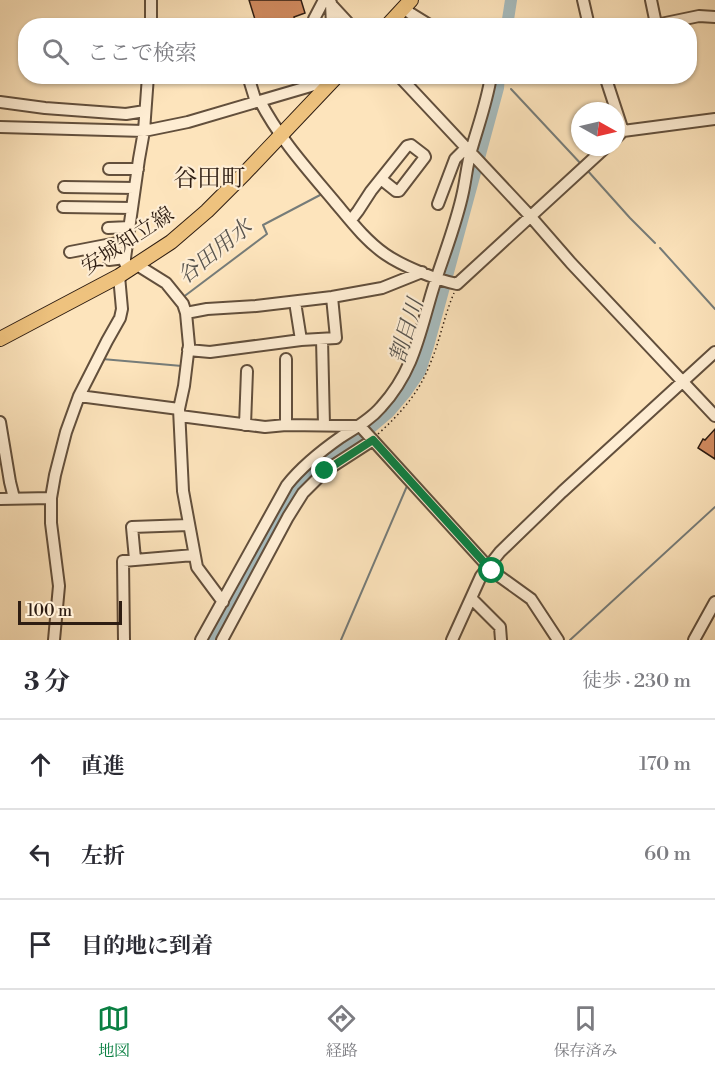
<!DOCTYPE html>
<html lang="ja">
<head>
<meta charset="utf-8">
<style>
  body { margin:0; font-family:"Libre Bodoni","Noto Serif JP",serif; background:#f7f7f7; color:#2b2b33 }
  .compass { position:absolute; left:571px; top:102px; width:54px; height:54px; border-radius:50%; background:#fff; box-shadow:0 2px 4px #0004; rotate:98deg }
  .scale { position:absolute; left:18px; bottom:15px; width:104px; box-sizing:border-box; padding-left:6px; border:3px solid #2e1d12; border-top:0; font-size:16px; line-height:21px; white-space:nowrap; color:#2e1d12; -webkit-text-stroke:4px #feedd3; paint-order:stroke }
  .stop { position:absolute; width:18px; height:18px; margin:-14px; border:4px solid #0b8043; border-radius:50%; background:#fff }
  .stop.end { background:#0b8043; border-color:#fff; box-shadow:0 2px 6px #0008 }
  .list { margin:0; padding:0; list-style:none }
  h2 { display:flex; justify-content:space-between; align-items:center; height:78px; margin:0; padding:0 24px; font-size:26px }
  h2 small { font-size:20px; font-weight:400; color:#7c7c81 }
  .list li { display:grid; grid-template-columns:39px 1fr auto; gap:18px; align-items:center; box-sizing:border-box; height:90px; padding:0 24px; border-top:2px solid #e1e1e2 }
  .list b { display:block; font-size:22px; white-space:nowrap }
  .list em { font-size:20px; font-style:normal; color:#7c7c81 }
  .icon { flex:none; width:33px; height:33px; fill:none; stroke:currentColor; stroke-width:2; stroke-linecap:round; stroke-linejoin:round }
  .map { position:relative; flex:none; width:715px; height:640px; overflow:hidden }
  .search { position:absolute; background:#fff; box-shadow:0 2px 4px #0004; left:18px; right:18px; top:18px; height:66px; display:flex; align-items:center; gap:15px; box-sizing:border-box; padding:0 21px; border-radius:24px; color:#7c7c81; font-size:22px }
  .sheet { height:348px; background:#fff }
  nav { display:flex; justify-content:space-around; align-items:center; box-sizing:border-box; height:84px; border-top:2px solid #e1e1e2; background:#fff; font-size:16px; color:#7c7c81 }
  nav a { display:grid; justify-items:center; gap:3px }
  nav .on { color:#0b8043 }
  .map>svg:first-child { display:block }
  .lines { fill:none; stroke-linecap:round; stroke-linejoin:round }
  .stream { stroke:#767c79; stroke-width:2 }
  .river { stroke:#a6bbbd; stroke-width:12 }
  .building { fill:#d18b60; stroke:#2e1d12; stroke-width:1.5 }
  .minor-casing { stroke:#624f3c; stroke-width:14 }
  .major-casing { stroke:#2e1d12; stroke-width:16 }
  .path { stroke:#2e1d12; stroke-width:1.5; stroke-dasharray:1.5 3; stroke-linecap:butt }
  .minor { stroke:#feedd3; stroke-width:10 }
  .major { stroke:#eec27e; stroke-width:14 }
  .route { stroke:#0b8043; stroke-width:8 }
  .labels { text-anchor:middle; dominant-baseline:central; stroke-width:4.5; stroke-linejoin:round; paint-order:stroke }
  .street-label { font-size:21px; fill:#2e1d12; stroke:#feedd3 }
  .water-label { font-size:22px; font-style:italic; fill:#58544e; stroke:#feedd3 }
  .quarter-label { font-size:24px; fill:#2e1d12; stroke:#feedd3 }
</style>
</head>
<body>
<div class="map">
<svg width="715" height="640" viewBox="0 0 715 640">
  <rect width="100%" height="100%" fill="#fde4bc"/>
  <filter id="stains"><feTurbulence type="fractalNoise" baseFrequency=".00333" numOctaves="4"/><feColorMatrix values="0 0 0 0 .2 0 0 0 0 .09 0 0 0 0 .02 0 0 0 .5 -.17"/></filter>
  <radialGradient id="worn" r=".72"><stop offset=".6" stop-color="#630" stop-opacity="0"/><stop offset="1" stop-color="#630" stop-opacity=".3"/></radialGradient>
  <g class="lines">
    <path class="stream" d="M 498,88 L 502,87
      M 511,89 L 582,165
      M 587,170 L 630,218 L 655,243
      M 660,248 L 715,309
      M 182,298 L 267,234 L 263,225 L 322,194
      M 102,359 L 182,366
      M 341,640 L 407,486 L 374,450
      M 570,640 L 715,507"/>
    <path class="river" d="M 507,26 L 511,0
      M 213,640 L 295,493 L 315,469 L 362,435 L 389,412 L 405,393 L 420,371 L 428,346 L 498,88 L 499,76"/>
  </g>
  <path class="building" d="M 249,0 L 301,0 L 305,13 L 294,17 L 296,26 L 257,26 Z
    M 715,429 L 715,459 L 698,448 L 703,439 L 705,440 Z"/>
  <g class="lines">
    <defs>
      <path id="minor" d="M 327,0 L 351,26
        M 583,0 L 589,26
        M 651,0 L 656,24
        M 331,3 L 332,26
        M 404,7 L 410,13 L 431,26
        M 314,19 L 324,0
        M 151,26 L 151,0
        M 651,26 L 699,16 L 715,17
        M 248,76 L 256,102
        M 399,76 L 531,217 L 571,263 L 715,416
        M 605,76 L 623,131
        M 260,101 C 279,138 308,170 334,201 C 350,220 365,240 385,254 C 402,266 437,280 457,284 L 606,147
        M 0,102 L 45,108 L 126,114 L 145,111
        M 0,127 L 144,131 L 188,122 L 321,83 L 330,83
        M 616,138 L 623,131 L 715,119
        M 109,169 L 138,169
        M 64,187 L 135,188
        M 438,204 L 455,159 L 466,148
        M 63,207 L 132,208
        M 351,220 L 358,211 L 371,191 L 407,146 L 411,145 L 424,155 L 425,157 L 399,191 L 396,191 L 381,179
        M 108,228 L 130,227
        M 70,252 L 127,241
        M 109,260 L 125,258
        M 139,264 L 142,268 L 166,283 L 183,304 L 186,313 L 189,345 L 184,386 L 179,409 L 183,491 L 197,567 L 223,602
        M 128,270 L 125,263 L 125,258 L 139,159 L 144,131 L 148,76
        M 295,302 L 301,340
        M 186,313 L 207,309 L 256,306 L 332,297 L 382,288 L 422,272
        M 322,339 L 324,425
        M 188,350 L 210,352 L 301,340 L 336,338 L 332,297
        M 286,359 L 286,425
        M 79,396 L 179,409
        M 180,416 L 265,427 L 286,425 L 360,426
        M 0,422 L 10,482 L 14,498
        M 245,425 L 247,371
        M 360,426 L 492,571 L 531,599 L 558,640
        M 0,499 L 51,498
        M 135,559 L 132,527 L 189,525
        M 471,598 L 500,627 L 501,640
        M 54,640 L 59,586 L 51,523 L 51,498 L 55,475 L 66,432 L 79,396 L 107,341 L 120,318 L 122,309 L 119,276
        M 124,640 L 123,561 L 194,555
        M 201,640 L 287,485 C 302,466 321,451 341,437 C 355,428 370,420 381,407 C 413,372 419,336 432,292 C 442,259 456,226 463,192 C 466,178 467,165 471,151 C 478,126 487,102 491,76
        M 222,640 L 288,517 L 303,493 L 325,471 L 373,440
        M 452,640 L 481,576 L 500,552 L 562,492 L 715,352
        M 694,640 L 715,602"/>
      <path id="major" d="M 387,26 L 411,0
        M 0,339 L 119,276 L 171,242 L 207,211 L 245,173 L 337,76"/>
    </defs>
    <use href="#minor" class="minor-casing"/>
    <use href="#major" class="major-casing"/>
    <path class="path" d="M 378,434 C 401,413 419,393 430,364 C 440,341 444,316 454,293"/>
    <use href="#minor" class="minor"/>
    <use href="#major" class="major"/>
  </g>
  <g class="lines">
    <path class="route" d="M 325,471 L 373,440 L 492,571"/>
  </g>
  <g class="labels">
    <g class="street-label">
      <text transform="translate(128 241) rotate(-33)">安城知立線</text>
    </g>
    <g class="water-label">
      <text transform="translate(215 252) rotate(-39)">谷田用水</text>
      <text transform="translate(407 331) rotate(-73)">割目川</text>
    </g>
    <g class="quarter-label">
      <text x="209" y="179">谷田町</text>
    </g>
  </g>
  <rect width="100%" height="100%" filter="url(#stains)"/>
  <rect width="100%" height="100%" fill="url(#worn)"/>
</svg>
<svg class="compass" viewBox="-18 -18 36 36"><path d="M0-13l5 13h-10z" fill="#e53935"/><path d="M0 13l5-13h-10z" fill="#7c7c81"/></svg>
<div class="scale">100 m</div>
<div class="stop" style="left:492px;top:571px"></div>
<div class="stop end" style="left:325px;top:471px"></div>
<div class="search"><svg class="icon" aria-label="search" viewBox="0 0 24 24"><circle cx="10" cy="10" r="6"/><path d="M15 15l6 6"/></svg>ここで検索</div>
</div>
<section class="sheet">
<h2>3 分<small>徒歩 · 230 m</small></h2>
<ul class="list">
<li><svg class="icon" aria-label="ahead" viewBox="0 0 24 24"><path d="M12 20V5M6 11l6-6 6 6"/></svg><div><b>直進</b></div><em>170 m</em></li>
<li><svg class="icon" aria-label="left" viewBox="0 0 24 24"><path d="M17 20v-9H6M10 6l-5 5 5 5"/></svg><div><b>左折</b></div><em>60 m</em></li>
<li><svg class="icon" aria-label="arrive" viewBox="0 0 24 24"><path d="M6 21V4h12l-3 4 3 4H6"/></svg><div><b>目的地に到着</b></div></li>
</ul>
</section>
<nav>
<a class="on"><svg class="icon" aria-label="map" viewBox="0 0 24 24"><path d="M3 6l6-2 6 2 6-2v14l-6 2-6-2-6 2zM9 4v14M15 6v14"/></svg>地図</a>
<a><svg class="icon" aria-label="directions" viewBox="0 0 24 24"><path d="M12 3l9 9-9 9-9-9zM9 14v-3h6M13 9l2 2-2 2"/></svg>経路</a>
<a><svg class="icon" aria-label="saved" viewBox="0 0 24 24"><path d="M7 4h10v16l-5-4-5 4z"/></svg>保存済み</a>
</nav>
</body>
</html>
